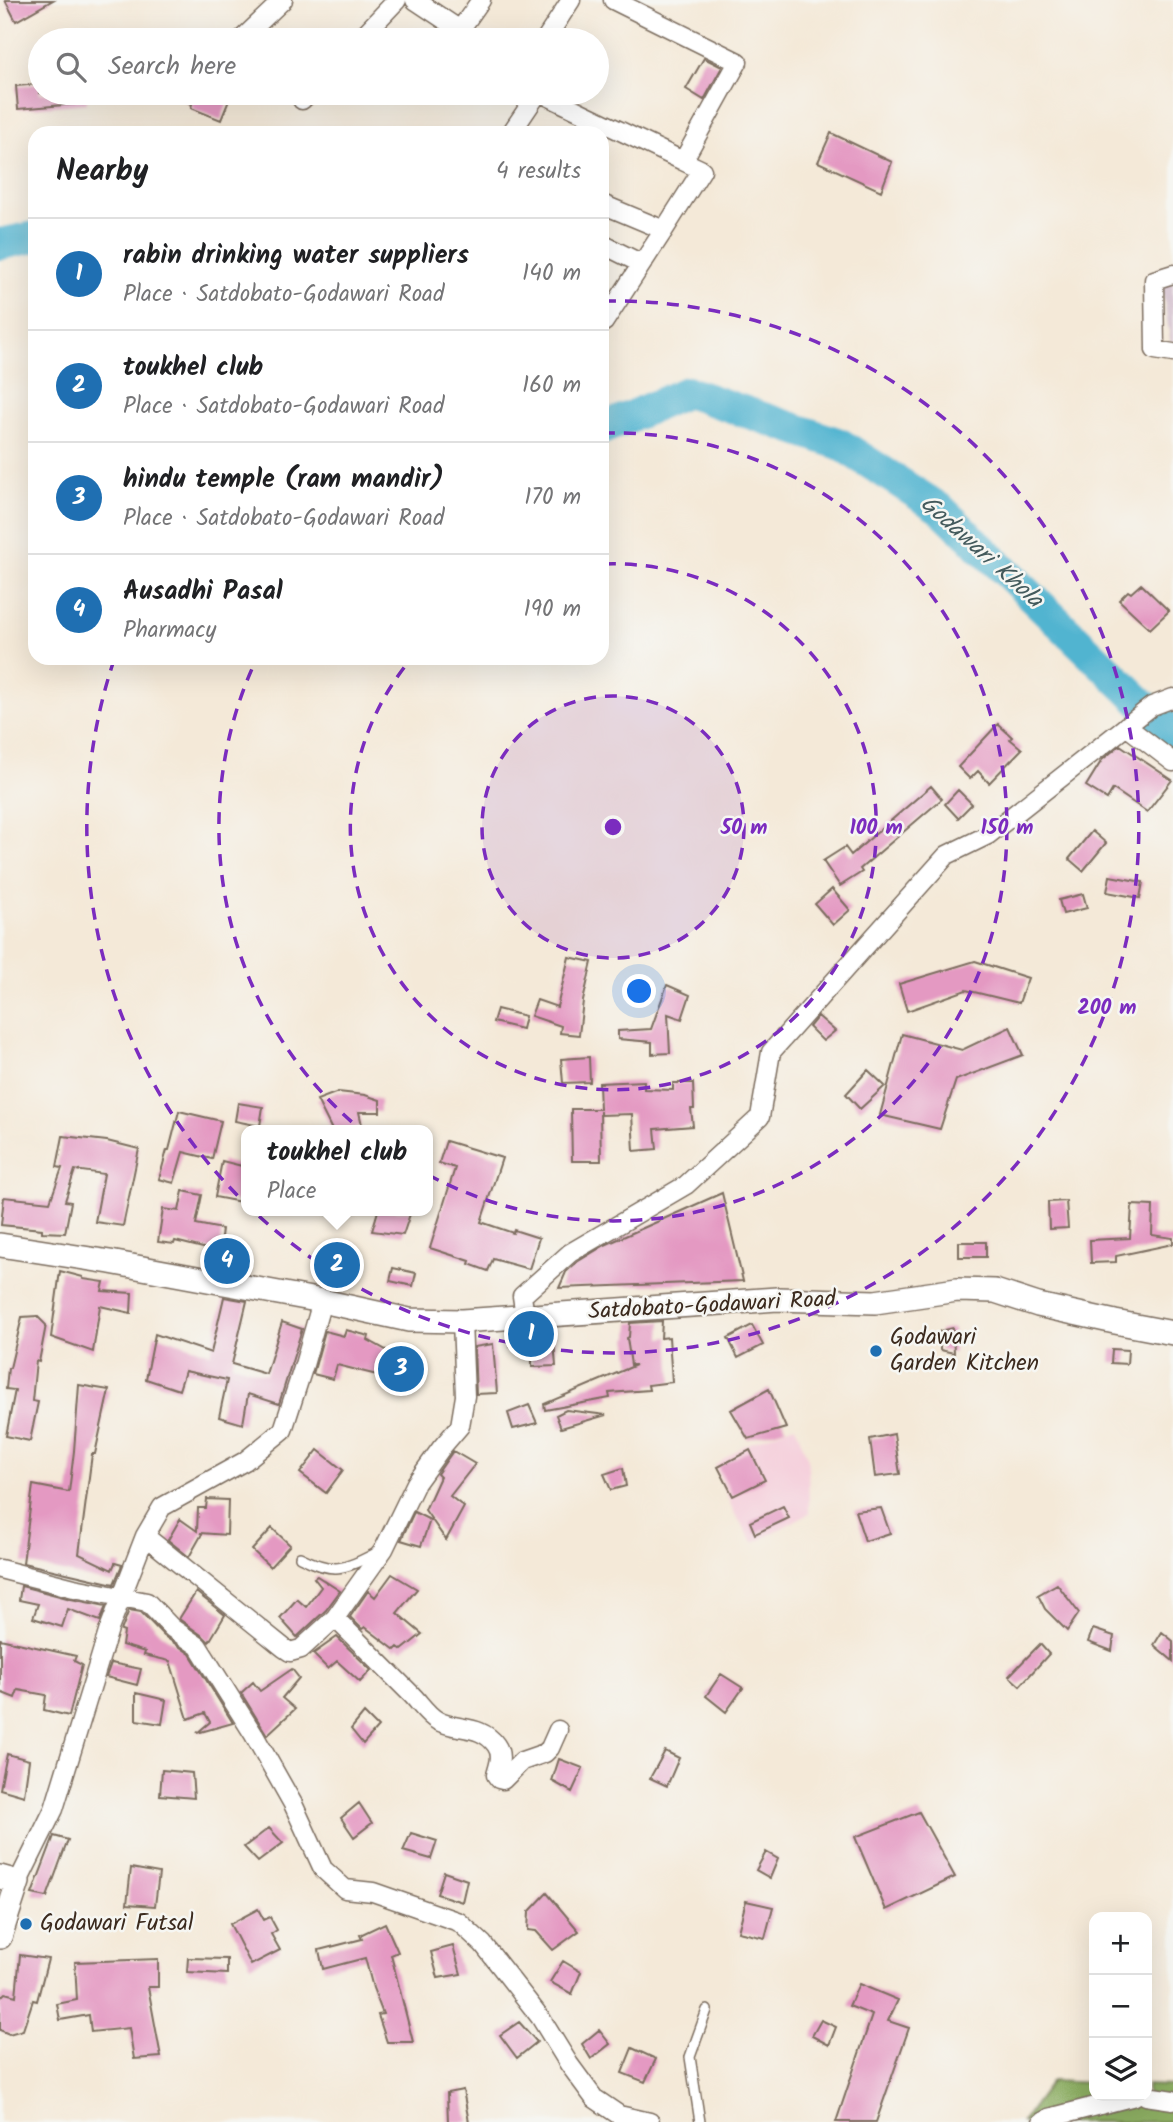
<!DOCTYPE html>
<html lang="en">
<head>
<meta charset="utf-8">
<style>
  body { margin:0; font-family:Kalam,sans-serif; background:#f2f2f2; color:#202124 }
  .controls { position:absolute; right:21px; bottom:21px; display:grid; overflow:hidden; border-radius:14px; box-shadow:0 7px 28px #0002 }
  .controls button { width:63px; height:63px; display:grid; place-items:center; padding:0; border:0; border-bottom:2px solid #e0e0e0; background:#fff; color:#202124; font:35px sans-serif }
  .you { position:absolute; left:640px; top:992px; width:24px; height:24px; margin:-18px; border:5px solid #fff; border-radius:50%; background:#1a73e8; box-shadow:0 0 0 10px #1a73e833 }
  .badge { display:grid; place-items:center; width:46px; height:46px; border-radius:50%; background:#1f6fb2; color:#fff; font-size:23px; font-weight:700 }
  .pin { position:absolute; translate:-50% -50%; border:4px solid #fff; box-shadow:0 2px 7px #0006 }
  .popup { position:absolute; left:241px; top:1125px; width:192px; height:91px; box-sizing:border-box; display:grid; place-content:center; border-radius:14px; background:#fff; filter:drop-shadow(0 2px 5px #0005); font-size:23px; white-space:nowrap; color:#757577 }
  .popup b { font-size:26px; color:#202124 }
  .popup::after { content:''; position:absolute; left:50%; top:100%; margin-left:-14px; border:14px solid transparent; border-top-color:#fff }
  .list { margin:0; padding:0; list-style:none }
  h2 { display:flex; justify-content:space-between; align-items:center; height:91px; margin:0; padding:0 28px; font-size:30px }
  h2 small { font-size:23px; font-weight:400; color:#757577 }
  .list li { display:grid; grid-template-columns:46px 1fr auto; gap:21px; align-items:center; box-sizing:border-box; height:112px; padding:0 28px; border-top:2px solid #e0e0e0 }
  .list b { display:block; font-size:26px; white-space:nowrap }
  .list p { margin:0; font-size:23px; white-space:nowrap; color:#757577 }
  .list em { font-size:23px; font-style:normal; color:#757577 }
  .icon { flex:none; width:38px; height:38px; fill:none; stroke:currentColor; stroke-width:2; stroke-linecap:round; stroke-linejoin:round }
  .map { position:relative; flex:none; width:1173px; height:2122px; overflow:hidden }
  .search { position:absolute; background:#fff; box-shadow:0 7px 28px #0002; left:28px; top:28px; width:581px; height:77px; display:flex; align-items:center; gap:18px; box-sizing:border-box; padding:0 24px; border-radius:38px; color:#757577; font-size:26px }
  .panel { position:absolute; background:#fff; box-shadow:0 7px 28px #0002; left:28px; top:126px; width:581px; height:539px; border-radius:21px }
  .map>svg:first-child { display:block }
  .built { fill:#f5cfdb }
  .industrial { fill:#d1bdcc }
  .forest { fill:#8aab60; stroke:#626a3f; stroke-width:2 }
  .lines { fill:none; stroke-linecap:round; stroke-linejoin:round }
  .river { stroke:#51b4d0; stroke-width:32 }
  .building { fill:#e499c2 }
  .service-casing { stroke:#7c6d5f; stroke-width:12 }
  .minor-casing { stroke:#7c6d5f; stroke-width:21 }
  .tertiary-casing { stroke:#7c6d5f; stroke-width:26 }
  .service { stroke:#fff; stroke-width:9 }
  .minor { stroke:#fff; stroke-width:18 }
  .tertiary { stroke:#fff; stroke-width:23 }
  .ring { fill:none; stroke:#7b2cbf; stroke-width:3.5; stroke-dasharray:12 9 }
  .poi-dot { fill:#1f6fb2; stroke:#f6f6f2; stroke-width:2.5 }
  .labels { text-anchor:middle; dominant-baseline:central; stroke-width:5; stroke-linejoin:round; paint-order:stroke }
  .street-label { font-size:23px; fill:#3b2a1e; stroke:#f6f6f2 }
  .poi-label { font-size:23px; fill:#3b2a1e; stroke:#f6f6f2; text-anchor:start }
  .water-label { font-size:24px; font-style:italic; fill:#435a5c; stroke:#f6f6f2 }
  .centre { fill:#7b2cbf; stroke:#f6f6f2; stroke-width:3.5 }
  .ring-label { font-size:21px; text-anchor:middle; font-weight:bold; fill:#7b2cbf; stroke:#f6f6f2; stroke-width:5; stroke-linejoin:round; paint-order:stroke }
</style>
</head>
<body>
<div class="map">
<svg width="1173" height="2122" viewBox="0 0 1173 2122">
  <rect width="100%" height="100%" fill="#f6f6f2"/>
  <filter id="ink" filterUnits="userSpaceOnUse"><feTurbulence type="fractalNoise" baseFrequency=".0143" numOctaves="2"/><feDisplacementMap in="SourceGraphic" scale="14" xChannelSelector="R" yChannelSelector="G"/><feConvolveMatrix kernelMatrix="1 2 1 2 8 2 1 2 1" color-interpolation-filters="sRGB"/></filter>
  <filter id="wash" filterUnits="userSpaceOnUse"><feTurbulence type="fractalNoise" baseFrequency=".00686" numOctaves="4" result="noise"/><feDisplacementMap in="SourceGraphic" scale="28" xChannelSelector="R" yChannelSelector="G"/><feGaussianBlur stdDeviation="1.57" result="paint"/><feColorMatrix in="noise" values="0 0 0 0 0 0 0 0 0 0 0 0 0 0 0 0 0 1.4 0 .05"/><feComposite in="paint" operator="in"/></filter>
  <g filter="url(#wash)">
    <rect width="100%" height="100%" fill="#f4e9d8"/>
    <path class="built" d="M 795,1425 L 808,1459 L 809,1513 L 754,1543 L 734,1513 L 715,1466 L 743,1446 Z"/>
    <path class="industrial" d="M 1173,275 L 1173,344 L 1171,344 L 1160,277 Z"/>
    <path class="forest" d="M 1052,2081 L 1094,2083 L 1094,2096 L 1147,2096 L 1147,2085 L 1173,2086 L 1173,2122 L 1022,2122 Z"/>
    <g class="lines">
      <path class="river" d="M 0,244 L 35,237
        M 602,429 L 687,392 L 840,444 L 942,510 L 1173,733"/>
    </g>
    <g id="blocks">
      <path class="building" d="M 5,0 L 53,0 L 16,21 Z
        M 704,58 L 722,67 L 704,100 L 686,89 Z
        M 40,84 L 40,93 L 86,93 L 87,103 L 18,109 L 16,86 Z
        M 166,93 L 217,93 L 230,98 L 221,120 L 191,108 L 192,104 Z
        M 831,133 L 892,162 L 881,191 L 818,162 Z
        M 1141,584 L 1169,611 L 1150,629 L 1119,600 L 1128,591 L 1131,593 Z
        M 998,724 L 1012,737 L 1010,739 L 1022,749 L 989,783 L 978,771 L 970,779 L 958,767 Z
        M 1120,745 L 1172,780 L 1147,812 L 1113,789 L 1107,799 L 1086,786 L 1102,760 Z
        M 931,786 L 942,799 L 860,869 L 862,872 L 840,886 L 823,861 L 845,847 L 851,855 Z
        M 958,790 L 972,804 L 958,818 L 945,804 Z
        M 1092,831 L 1106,843 L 1083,871 L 1069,859 Z
        M 1110,876 L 1143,882 L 1140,898 L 1107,892 Z
        M 832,889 L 850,910 L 833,925 L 815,904 Z
        M 1083,894 L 1087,908 L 1063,914 L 1059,900 Z
        M 569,957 L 592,962 L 583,1001 L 579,1035 L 560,1033 L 561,1026 L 531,1016 L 537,1000 L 557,1007 Z
        M 975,961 L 1028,978 L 1019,1003 L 966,990 L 907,1011 L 899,984 Z
        M 667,985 L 690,995 L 682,1019 L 668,1014 L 670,1053 L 652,1054 L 652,1042 L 618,1039 L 618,1031 L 651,1029 Z
        M 497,1009 L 525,1016 L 522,1029 L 493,1022 Z
        M 818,1016 L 835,1031 L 823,1041 L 809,1027 Z
        M 1010,1027 L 1023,1055 L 956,1080 L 940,1129 L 880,1115 L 902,1034 L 962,1050 Z
        M 589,1057 L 590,1082 L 563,1083 L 561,1059 Z
        M 868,1070 L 885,1086 L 860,1109 L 846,1094 Z
        M 644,1081 L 644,1089 L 673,1090 L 673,1083 L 693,1083 L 694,1109 L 691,1109 L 693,1126 L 655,1129 L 657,1149 L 634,1151 L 632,1114 L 600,1115 L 600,1111 L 601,1161 L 572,1161 L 571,1109 L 600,1109 L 599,1083 Z
        M 338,1092 L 365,1095 L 380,1100 L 380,1112 L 359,1112 L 362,1125 L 349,1130 L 332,1130 L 317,1100 Z
        M 238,1103 L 263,1107 L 260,1126 L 235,1121 Z
        M 179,1111 L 221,1121 L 212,1159 L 183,1152 L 174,1183 L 159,1179 L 167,1150 L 169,1150 Z
        M 63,1136 L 107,1141 L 139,1149 L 123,1226 L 95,1222 L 104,1174 L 75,1170 L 65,1201 L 71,1202 L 65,1233 L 42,1232 L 42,1229 L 1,1225 L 4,1197 L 50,1202 L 62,1168 L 57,1167 Z
        M 446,1141 L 502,1158 L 481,1222 L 513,1233 L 514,1230 L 539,1238 L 529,1269 L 493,1259 L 488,1271 L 469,1264 L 470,1261 L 430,1248 L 455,1168 L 439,1163 Z
        M 222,1161 L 246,1167 L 246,1203 L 215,1197 Z
        M 183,1191 L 202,1195 L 196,1224 L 222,1229 L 219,1252 L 175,1241 L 174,1244 L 158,1242 L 163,1209 L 179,1211 Z
        M 722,1193 L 743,1281 L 559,1288 L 566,1272 L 577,1262 L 605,1245 Z
        M 1066,1201 L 1068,1228 L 1049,1229 L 1048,1202 Z
        M 1132,1205 L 1153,1206 L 1152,1235 L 1173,1238 L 1173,1244 L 1116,1256 L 1116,1262 L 1091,1263 L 1090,1240 L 1130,1238 Z
        M 378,1211 L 411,1211 L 403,1235 L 372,1231 Z
        M 959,1242 L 986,1242 L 986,1257 L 959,1257 Z
        M 325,1249 L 356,1258 L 350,1280 L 319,1271 Z
        M 393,1268 L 416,1273 L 413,1286 L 390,1281 Z
        M 60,1271 L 83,1277 L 83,1279 L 104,1282 L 102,1291 L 132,1293 L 131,1313 L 100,1306 L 93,1352 L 51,1337 Z
        M 224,1297 L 247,1301 L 232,1364 L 266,1374 L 282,1322 L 302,1329 L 279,1404 L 248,1394 L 243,1424 L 219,1417 L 227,1380 L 185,1371 L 179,1390 L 146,1379 L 155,1334 L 211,1353 Z
        M 37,1316 L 46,1325 L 39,1362 L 36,1361 L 32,1401 L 38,1402 L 30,1441 L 6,1436 L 15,1390 L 6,1389 L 8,1368 L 10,1368 L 22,1317 Z
        M 662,1321 L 661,1338 L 669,1337 L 672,1382 L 648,1385 L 649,1390 L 609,1393 L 610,1398 L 545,1410 L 544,1404 L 636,1365 L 631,1365 L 627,1338 L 629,1337 L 630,1323 Z
        M 752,1325 L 763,1345 L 738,1358 L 728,1338 Z
        M 953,1328 L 954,1353 L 940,1350 L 940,1331 Z
        M 553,1329 L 556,1366 L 532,1367 L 532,1342 L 510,1346 L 508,1332 Z
        M 346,1330 L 369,1336 L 368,1340 L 395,1355 L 397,1347 L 415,1351 L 405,1386 L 388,1382 L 389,1378 L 337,1365 L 333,1379 L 313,1374 L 325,1331 L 344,1336 Z
        M 493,1344 L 497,1393 L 476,1394 L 474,1347 Z
        M 1112,1349 L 1128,1350 L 1127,1364 L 1111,1363 Z
        M 79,1385 L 109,1390 L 95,1454 L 92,1454 L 79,1554 L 112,1570 L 115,1563 L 122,1565 L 114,1584 L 23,1563 L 33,1485 L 69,1492 L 74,1451 Z
        M 769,1389 L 786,1428 L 748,1439 L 731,1410 Z
        M 529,1405 L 537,1423 L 513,1429 L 508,1413 Z
        M 566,1410 L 606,1415 L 561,1428 L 556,1415 Z
        M 894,1434 L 900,1474 L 875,1477 L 870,1439 Z
        M 318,1450 L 343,1470 L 326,1493 L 300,1473 Z
        M 750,1450 L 765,1480 L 733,1496 L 718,1467 Z
        M 453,1451 L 475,1464 L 450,1496 L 464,1507 L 446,1540 L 425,1510 L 440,1477 L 437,1474 Z
        M 623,1468 L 626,1486 L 611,1490 L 604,1474 Z
        M 207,1499 L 228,1500 L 227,1535 L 200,1533 L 202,1534 L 189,1557 L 168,1540 L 180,1519 L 197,1531 L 198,1508 L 206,1508 Z
        M 783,1506 L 789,1518 L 755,1534 L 750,1522 Z
        M 881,1508 L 890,1533 L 865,1541 L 855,1511 Z
        M 414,1512 L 430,1520 L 421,1546 L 401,1540 Z
        M 272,1528 L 290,1545 L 270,1567 L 252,1550 Z
        M 392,1574 L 417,1589 L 397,1613 L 422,1634 L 402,1650 L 398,1647 L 395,1650 L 365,1627 L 362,1629 L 350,1617 L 368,1591 L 375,1597 Z
        M 317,1576 L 340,1591 L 326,1610 L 297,1637 L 280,1618 L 297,1599 L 306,1607 L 321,1587 L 314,1578 Z
        M 1057,1584 L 1079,1613 L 1067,1631 L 1045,1609 L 1038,1595 Z
        M 21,1586 L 71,1599 L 106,1606 L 100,1621 L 68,1609 L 62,1627 L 33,1618 L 38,1604 L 19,1600 Z
        M 196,1592 L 225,1615 L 209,1642 L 204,1637 L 179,1619 Z
        M 129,1610 L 141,1612 L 164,1636 L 190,1654 L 233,1723 L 197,1733 L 210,1722 L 205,1713 L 188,1719 L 170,1661 L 144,1655 L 145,1652 L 122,1645 L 124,1632 L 121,1631 Z
        M 1093,1629 L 1114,1636 L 1112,1651 L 1088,1642 Z
        M 1162,1632 L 1173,1641 L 1173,1661 L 1154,1645 Z
        M 337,1637 L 371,1670 L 360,1682 L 337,1661 L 328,1669 L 313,1654 Z
        M 0,1639 L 76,1656 L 74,1661 L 82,1665 L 69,1716 L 44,1710 L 46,1695 L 18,1690 L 15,1698 L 0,1692 Z
        M 1040,1644 L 1049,1654 L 1020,1686 L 1009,1676 Z
        M 111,1663 L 141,1669 L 137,1685 L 106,1677 Z
        M 292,1669 L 299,1678 L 282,1698 L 295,1709 L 267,1735 L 241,1693 L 253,1682 L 260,1691 Z
        M 721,1674 L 743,1688 L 726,1712 L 706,1696 Z
        M 136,1693 L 166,1700 L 162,1724 L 136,1720 Z
        M 364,1713 L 378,1727 L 363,1744 L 351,1729 Z
        M 665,1751 L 679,1758 L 667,1786 L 650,1778 Z
        M 7,1754 L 29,1760 L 24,1796 L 0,1789 Z
        M 559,1759 L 583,1768 L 572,1792 L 552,1781 Z
        M 162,1770 L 192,1773 L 194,1798 L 160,1795 Z
        M 359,1803 L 372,1823 L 354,1837 L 341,1818 Z
        M 919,1812 L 955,1877 L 886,1910 L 855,1837 Z
        M 269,1828 L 283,1843 L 258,1862 L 244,1847 Z
        M 411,1833 L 437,1841 L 431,1859 L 403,1851 Z
        M 54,1836 L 68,1840 L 47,1897 L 32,1894 Z
        M 766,1852 L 778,1859 L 770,1878 L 756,1870 Z
        M 131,1868 L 159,1873 L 155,1906 L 127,1904 Z
        M 444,1872 L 467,1880 L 462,1902 L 437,1894 Z
        M 547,1893 L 579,1931 L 553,1950 L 536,1931 L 528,1930 L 529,1912 Z
        M 746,1901 L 773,1907 L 765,1938 L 738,1932 Z
        M 258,1909 L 264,1920 L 270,1917 L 277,1930 L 271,1934 L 280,1950 L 251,1965 L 230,1924 Z
        M 385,1923 L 398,1952 L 391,1955 L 413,2042 L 387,2042 L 378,2015 L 383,2014 L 373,1988 L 365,1958 L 323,1969 L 319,1950 L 362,1939 L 360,1935 Z
        M 453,1946 L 461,1974 L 438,1978 L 431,1952 Z
        M 20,1955 L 48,1959 L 37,2001 L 33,2000 L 23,2030 L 9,2034 L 0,2030 L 0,1998 L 5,1993 L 16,1996 Z
        M 188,1958 L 227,1959 L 227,1974 L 187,1972 Z
        M 158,1959 L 158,1987 L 148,1987 L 161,2057 L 134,2059 L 129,2028 L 91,2032 L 89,2015 L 60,2020 L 57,2004 L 77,2000 L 75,1962 Z
        M 563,1961 L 581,1972 L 572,1994 L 550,1982 Z
        M 859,1984 L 898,2000 L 888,2021 L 909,2028 L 876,2122 L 836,2122 L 872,2015 L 849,2006 Z
        M 821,2020 L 836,2027 L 829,2045 L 812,2036 Z
        M 519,2022 L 537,2042 L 517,2058 L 500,2035 Z
        M 599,2030 L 610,2044 L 591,2059 L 582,2044 Z
        M 632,2048 L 656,2059 L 645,2082 L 622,2073 Z
        M 463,2090 L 469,2122 L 448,2122 L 447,2093 Z"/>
    </g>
  </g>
  <g filter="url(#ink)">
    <use href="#blocks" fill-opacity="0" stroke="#7c6d5f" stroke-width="2"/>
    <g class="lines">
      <defs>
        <path id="service" d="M 300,1557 C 334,1574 343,1570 376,1553
          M 700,2122 L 690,2057 L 707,2010"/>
        <path id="minor" d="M 415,0 L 460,30 L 481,0
          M 241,40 L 283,0
          M 359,40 L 397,0
          M 545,40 L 571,0
          M 541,93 L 683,161 L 738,62 L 613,0
          M 302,100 L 309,93
          M 511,133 L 538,93
          M 602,204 L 664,230 L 702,170 L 683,161
          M 602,244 L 642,264
          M 1173,274 L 1154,280 L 1155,350 L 1173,353
          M 602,320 L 604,322 L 664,230
          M 1126,726 L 1173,762
          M 525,1316 L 522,1296 L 570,1253 L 686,1185 L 760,1117 L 771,1052 L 947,855 L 988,835 L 1152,706 L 1173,698
          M 145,1536 L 284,1648 L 290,1652 L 301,1649 L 335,1618 L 384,1549 L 416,1483 L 442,1447 L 460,1426 L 465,1396 L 462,1321
          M 0,1569 L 74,1588 L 147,1602 L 172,1628 L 198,1646 L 254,1735 L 293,1804 L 323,1869 L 345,1889 L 373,1892 L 459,1922 L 483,1944 L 540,2017 L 569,2064 L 594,2098 L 619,2115 L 650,2122
          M 335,1618 C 361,1644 386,1669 411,1694 C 420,1703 427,1715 438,1721 C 457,1731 481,1724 496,1745 C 503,1755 499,1764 496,1775 L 499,1779 L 503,1780 L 522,1761 L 545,1753 L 550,1748 L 558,1730
          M 18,1882 L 54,1809 L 109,1629 L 145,1536 L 162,1507 L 245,1461 L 283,1430 L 304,1365 L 322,1301
          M 1146,2096 L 1173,2100
          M 1042,2122 L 1049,2118 L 1135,2096"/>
        <path id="tertiary" d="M 0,1245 L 110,1262 L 322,1301 L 409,1320 L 462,1321 L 777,1299 L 875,1302 L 957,1290 L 995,1291 L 1038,1305 L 1115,1322 L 1173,1333
          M 0,1877 L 18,1882 L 0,1937"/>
      </defs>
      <use href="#service" class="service-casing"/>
      <use href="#minor" class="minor-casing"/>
      <use href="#tertiary" class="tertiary-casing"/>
      <use href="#service" class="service"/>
      <use href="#minor" class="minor"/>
      <use href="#tertiary" class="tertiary"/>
    </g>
  </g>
  <circle cx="613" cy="827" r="131" fill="#7b2cbf" fill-opacity=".12"/>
  <g class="ring">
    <circle cx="613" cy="827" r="131"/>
    <path d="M604 564A263 263 0 1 1 410 660"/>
    <path d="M603 433A394 394 0 1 1 256 660"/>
    <path d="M604 301A526 526 0 1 1 114 660"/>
  </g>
  <g class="poi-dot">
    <circle cx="876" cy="1351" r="7"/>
    <circle cx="26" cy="1924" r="7"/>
  </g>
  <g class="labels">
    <g class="street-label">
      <text transform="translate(712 1306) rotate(-3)">Satdobato-Godawari Road</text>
    </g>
    <g class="poi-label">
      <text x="890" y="1338">Godawari<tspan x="890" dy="26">Garden Kitchen</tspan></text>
      <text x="40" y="1924">Godawari Futsal</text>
    </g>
    <g class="water-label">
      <text transform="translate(981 552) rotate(42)">Godawari Khola</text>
    </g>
  </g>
  <circle cx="613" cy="827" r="10" class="centre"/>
  <g class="ring-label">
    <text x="744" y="834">50 m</text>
    <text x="876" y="834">100 m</text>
    <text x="1007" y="834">150 m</text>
    <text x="1107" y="1014">200 m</text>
  </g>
</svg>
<div class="controls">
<button>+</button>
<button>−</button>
<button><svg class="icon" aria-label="layers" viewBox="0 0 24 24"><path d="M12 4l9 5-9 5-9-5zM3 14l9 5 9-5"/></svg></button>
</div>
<div class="you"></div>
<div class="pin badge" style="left:531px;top:1334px">1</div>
<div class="pin badge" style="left:337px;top:1265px">2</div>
<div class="popup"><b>toukhel club</b>Place</div>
<div class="pin badge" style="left:401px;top:1369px">3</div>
<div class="pin badge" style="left:227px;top:1261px">4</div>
<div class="search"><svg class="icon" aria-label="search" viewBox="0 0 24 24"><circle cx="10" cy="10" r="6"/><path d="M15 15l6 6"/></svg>Search here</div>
<section class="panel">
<h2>Nearby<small>4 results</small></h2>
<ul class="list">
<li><span class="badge">1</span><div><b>rabin drinking water suppliers</b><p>Place · Satdobato-Godawari Road</p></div><em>140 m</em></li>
<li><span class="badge">2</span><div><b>toukhel club</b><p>Place · Satdobato-Godawari Road</p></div><em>160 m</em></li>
<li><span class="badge">3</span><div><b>hindu temple (ram mandir)</b><p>Place · Satdobato-Godawari Road</p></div><em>170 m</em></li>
<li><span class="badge">4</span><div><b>Ausadhi Pasal</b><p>Pharmacy</p></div><em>190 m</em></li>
</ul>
</section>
</div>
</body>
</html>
